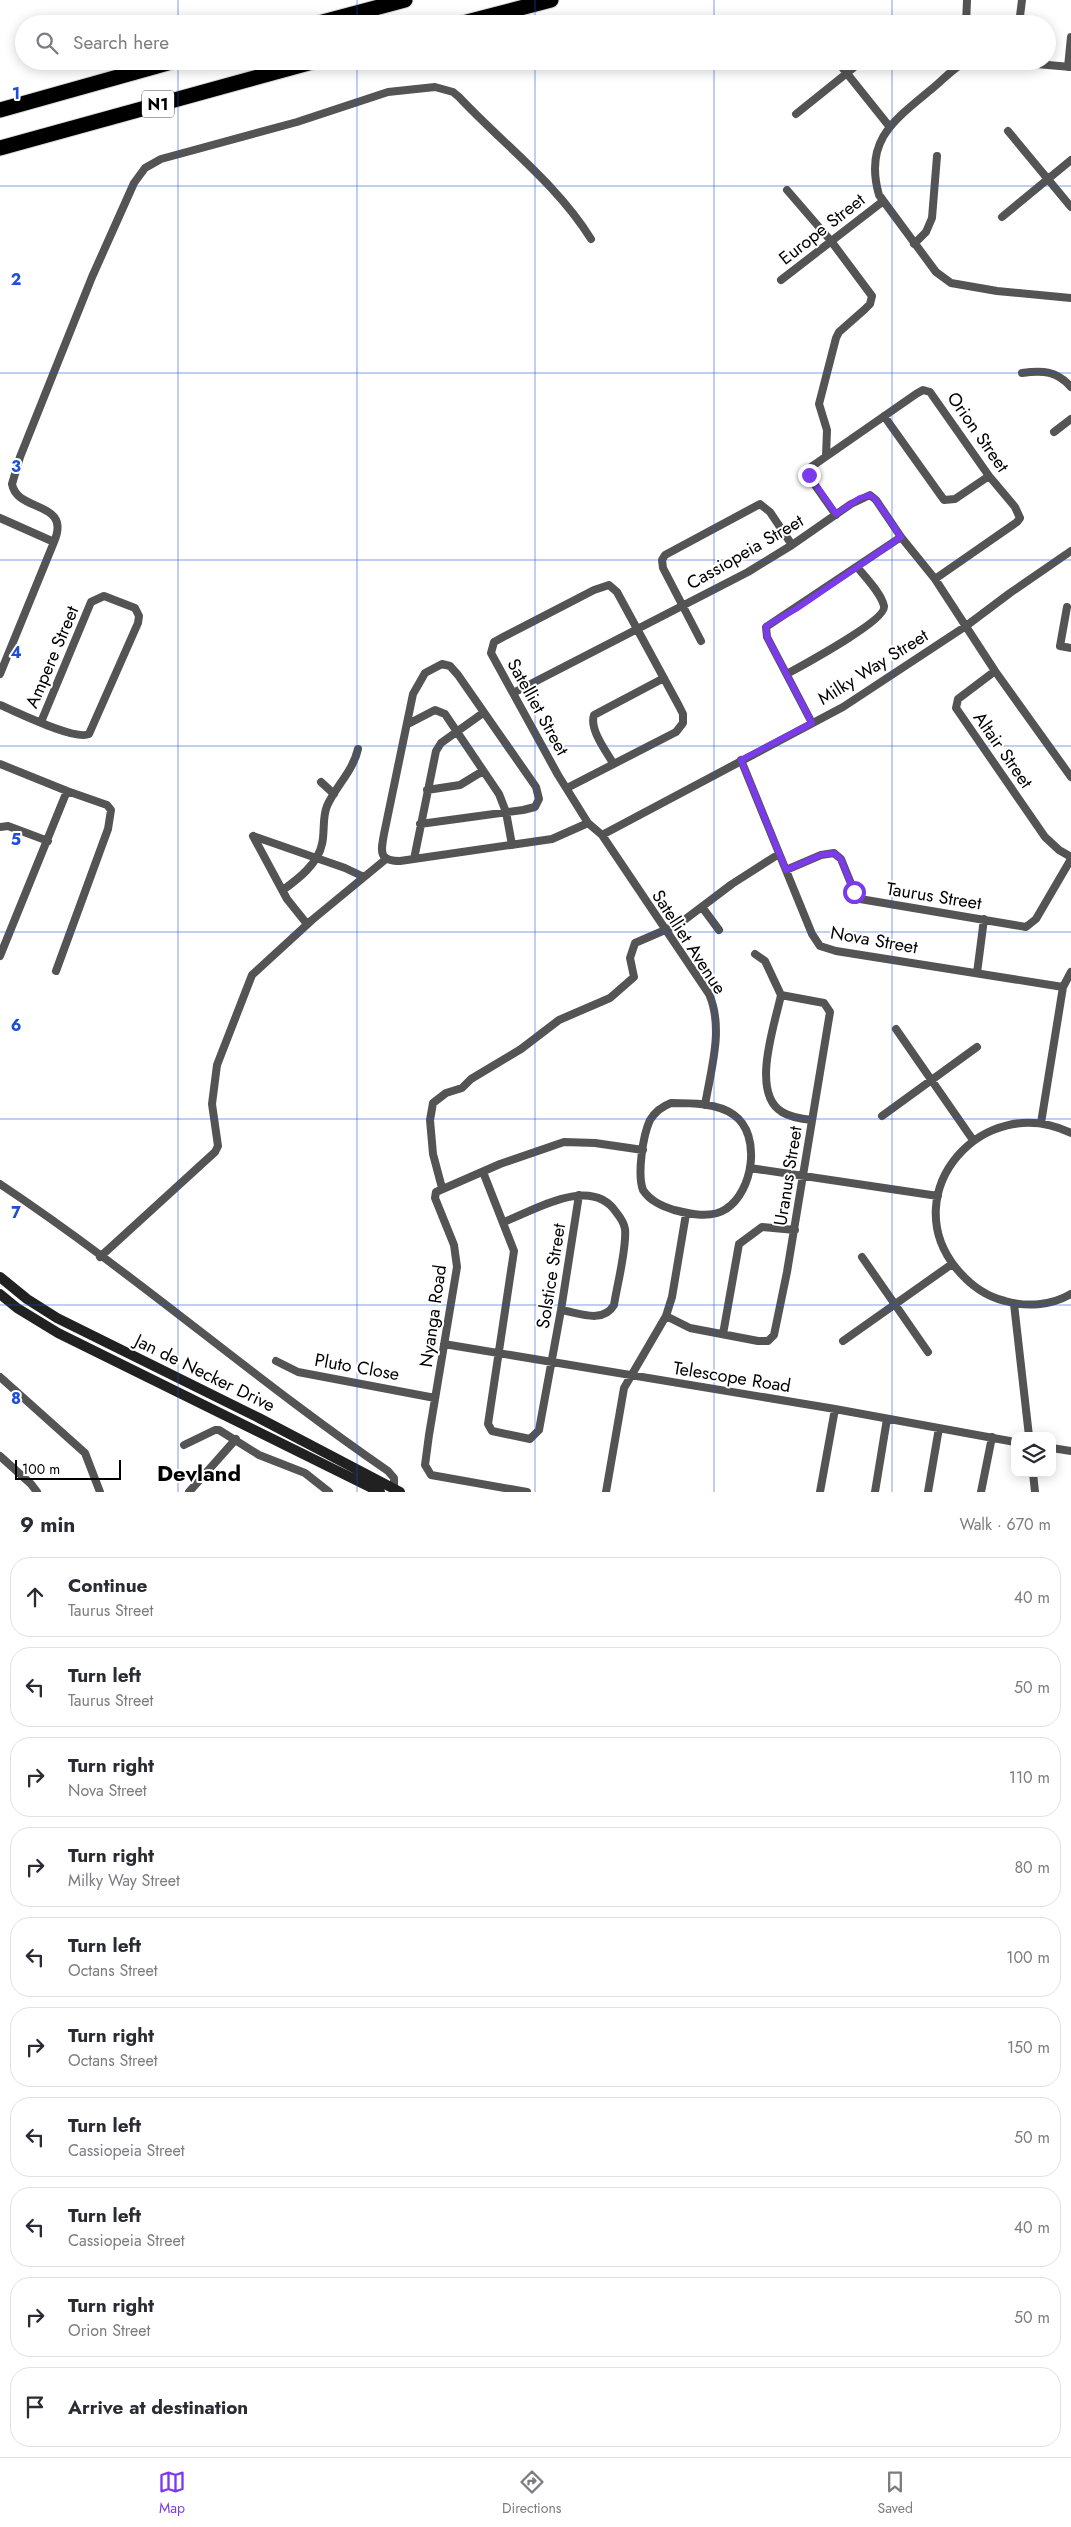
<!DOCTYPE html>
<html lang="en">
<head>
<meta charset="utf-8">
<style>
  body { margin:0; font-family:Jost,sans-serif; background:#f2f2f3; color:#2b2b33 }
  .controls { position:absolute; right:15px; bottom:15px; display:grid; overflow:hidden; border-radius:10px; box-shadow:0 2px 12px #0003 }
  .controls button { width:45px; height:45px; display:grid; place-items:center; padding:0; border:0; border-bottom:1px solid #e1e1e2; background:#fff; color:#2b2b33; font:25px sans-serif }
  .scale { position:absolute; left:15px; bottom:12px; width:106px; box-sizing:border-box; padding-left:5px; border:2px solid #000; border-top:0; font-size:14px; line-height:18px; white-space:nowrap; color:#000; -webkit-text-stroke:4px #fff; paint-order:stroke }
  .stop { position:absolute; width:15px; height:15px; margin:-11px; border:4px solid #7c3aed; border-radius:50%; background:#fff }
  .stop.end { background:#7c3aed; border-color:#fff; box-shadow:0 1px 5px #0008 }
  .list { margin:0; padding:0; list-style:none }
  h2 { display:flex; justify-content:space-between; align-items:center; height:65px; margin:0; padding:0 20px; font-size:21px }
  h2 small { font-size:16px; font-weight:400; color:#7c7c81 }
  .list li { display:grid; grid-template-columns:32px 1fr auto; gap:15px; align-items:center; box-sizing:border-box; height:80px; margin:0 10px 10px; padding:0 10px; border:1px solid #e1e1e2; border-radius:20px }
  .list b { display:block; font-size:19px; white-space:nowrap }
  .list p { margin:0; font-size:16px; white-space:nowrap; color:#7c7c81 }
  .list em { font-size:16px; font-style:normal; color:#7c7c81 }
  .icon { flex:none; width:28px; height:28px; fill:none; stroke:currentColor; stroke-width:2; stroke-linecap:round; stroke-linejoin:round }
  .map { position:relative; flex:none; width:1071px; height:1492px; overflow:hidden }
  .search { position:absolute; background:#fff; box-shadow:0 2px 12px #0003; left:15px; right:15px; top:15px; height:55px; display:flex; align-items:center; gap:12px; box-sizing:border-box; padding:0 18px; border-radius:28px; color:#7c7c81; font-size:19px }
  .sheet { height:965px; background:#fff }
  nav { display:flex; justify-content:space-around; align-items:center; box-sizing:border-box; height:70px; border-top:1px solid #e1e1e2; background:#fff; font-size:14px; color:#7c7c81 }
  nav a { display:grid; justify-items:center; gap:2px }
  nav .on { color:#7c3aed }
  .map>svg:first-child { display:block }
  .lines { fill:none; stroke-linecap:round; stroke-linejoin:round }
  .highway-casing { stroke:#dbdbdb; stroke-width:17 }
  .street { stroke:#545454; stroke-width:8 }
  .secondary { stroke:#212121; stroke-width:10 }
  .highway { stroke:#000; stroke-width:15 }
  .route { stroke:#7c3aed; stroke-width:6 }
  .grid { fill:none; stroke:#1d4ed8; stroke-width:1; stroke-opacity:0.55 }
  .labels { text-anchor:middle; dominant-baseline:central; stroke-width:4; stroke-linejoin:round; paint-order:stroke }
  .shield { fill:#fff; stroke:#4c4c4c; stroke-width:1 }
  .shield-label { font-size:16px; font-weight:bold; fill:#000 }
  .street-label { font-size:18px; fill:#000; stroke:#fff }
  .district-label { font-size:22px; font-weight:bold; fill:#000; stroke:#fff }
  .grid-label { font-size:16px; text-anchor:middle; font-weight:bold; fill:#1d4ed8; stroke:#fff; stroke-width:4; stroke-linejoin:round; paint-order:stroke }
</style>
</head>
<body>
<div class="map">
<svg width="1071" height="1492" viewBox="0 0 1071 1492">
  <rect width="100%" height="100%" fill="#fff"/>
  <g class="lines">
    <defs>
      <path id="highway" d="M 315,24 L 405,0
        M 459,24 L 551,0
        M 0,110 L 175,61
        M 0,148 L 316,61"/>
    </defs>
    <use href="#highway" class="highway-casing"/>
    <path class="street" d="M 966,24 L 967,0
      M 1019,24 L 1022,0
      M 837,61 L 889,126
      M 967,61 C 955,66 944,79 934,87 C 896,119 863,139 879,195 L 936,272 L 951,283 L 997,291 L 1071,298
      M 1000,61 L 1071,67
      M 1068,67 L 1071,37
      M 796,114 L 862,61
      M 1008,131 L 1071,207
      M 787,190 L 831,241 L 872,296 L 870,304 L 864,310 L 839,332 L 836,338 L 819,404 L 827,430 L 826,456
      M 1002,217 L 1071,160
      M 914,244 L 926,232 L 932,218 L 937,156
      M 781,280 L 882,202
      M 1022,373 C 1043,370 1057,371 1071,387
      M 884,416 L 944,500 L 955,499 L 989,476
      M 1054,432 L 1071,419
      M 836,515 L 810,478 L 811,467 L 916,394 L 923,390 L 930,392 L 989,476 L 1015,507 L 1020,518 L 1017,522 L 935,579
      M 0,518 L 54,542 L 0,674
      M 54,542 C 72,500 17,513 12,484 L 20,457 L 92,277 L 134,183 L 145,168 L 161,159 L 297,122 L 388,92 L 435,87 L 453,92 L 459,97 C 503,144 557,184 591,239
      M 1067,607 L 1060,646 L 1071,648
      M 701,641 L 663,568 L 662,560 L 665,555 L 760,504 L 770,512 L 792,545
      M 995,671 L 958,699 L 956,708 L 1045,837 L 1059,850 L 1071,857
      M 787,674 C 801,666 887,620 884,606 C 881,593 866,578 858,568
      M 515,692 L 748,572 L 792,545 L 851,504 L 870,495 L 876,500 L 901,537 L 935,579 L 995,671 L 1071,777
      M 0,705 C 17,712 75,741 89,734 L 138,623 L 139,616 L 135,608 L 104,596 L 91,602 L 41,722
      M 812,723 L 767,637 L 766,627 L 901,537
      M 408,724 L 435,710 L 445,714 L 499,794 L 506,812 L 512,845
      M 741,760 L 812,934 L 820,946 L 836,951 L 1063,987
      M 613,763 C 606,751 589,729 594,715 L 664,678
      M 0,764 L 67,791 L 107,805 L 111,810 L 108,829 L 56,971
      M 321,782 L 334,794
      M 567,788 L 676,732 L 683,723 L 683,714 L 679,706 L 617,592 L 609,585 L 594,590 L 505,636 L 494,642 L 491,653 L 558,775 L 588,823 L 602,835 L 709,994 C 724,1028 711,1069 705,1105
      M 427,790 L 460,785 L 483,771
      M 420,824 L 523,810 L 535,807 L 539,799 L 536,787 L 458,675 L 450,666 L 442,664 L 425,673 L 413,694 L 384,834 C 381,851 378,861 400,861 L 552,839 L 588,823
      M 0,827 L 8,826 L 48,841
      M 602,835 L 843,707 L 966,626 L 1010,593 L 1071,551
      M 253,836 L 345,868 L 364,877
      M 253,836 L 287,899 L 307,924
      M 414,859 L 436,751 L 441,743 L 483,713
      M 786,870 L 821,855 L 834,853 L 841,859 L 856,896 L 860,899 L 1026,927 L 1036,919 L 1071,859
      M 283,890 C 298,879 318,864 322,844 C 325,832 322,818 327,806 C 336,786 353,771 358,749
      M 702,907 L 719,930
      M 755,954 L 765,961 L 781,995
      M 0,956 L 67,791
      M 977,973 L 984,919
      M 781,995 C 775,1024 750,1093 782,1112 C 790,1117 802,1119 812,1120
      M 896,1029 L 973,1140
      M 671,1103 C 691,1103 718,1103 734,1115 C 762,1135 753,1192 726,1209 C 711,1219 690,1214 674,1210 C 662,1206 650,1201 643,1190 C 637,1174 643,1135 650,1120 C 655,1112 663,1106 671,1103 Z
      M 882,1116 L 977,1047
      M 1041,1123 L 1063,987 L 1071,972
      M 1071,1133 C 983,1090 895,1192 956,1268 C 969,1284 984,1296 1005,1301 C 1026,1307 1051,1306 1071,1294
      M 750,1168 L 938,1196
      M 483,1172 L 514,1251 L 488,1424 L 492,1431 L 530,1439 L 539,1430 L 561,1310 L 579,1195
      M 0,1184 C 134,1273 255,1380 388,1471 L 394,1478 L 394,1488
      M 442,1188 L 433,1154 L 430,1120 L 433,1103 L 446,1093 L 462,1088 L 471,1079 L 521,1049 L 559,1020 L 610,998 L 634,977 L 630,958 L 635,943 L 679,924 L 732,884 L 779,854
      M 504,1222 C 535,1210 591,1175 616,1212 C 620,1217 624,1222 625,1229 C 627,1248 617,1285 614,1305 C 603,1324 579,1313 561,1310
      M 100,1257 L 215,1152 L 218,1146 L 212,1104 L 217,1065 L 252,975 L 312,920 L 386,859
      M 862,1257 L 928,1352
      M 1014,1304 L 1029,1436
      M 666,1316 L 690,1328 L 758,1341 L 768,1341 L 774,1335 L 787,1272 L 830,1012 L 824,1003 L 781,995
      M 723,1334 L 739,1244 L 762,1227 L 795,1230
      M 843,1341 L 952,1264
      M 444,1344 L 835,1409 L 1015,1442
      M 276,1361 L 298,1372 L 435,1398
      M 0,1377 L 85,1453 L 100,1492
      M 184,1445 L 215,1430 L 219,1430 L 259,1455 L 305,1473 L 329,1492
      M 1052,1448 L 1071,1451
      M 0,1456 L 31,1484 L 37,1492
      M 1033,1473 L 1035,1492
      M 189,1492 L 236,1439
      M 527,1492 L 431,1475 L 425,1465 L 429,1435 L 457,1267 L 454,1245 L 435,1198 L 436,1192 L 500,1164 L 564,1142 L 595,1143 L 643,1150
      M 606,1492 L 624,1388 L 666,1316 L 672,1297 L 686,1214
      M 820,1492 L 835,1409
      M 875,1492 L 887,1419
      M 928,1492 L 939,1428
      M 981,1492 L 992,1437"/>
    <path class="secondary" d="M 0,1277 L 27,1299 L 57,1318 L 259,1418 L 400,1492
      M 0,1294 L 17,1308 L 58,1333 L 380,1492"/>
    <use href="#highway" class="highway"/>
  </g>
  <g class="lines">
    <path class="route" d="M 809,475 L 836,514 L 860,498 L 870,495 L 876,500 L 901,537 L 796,609 L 766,626 L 767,637 L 812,723 L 741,760 L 786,870 L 821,855 L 834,853 L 841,859 L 854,892"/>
  </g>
  <path class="grid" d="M 178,0 L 178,24M 357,0 L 357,24M 535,0 L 535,24M 714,0 L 714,24M 892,0 L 892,24M 178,61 L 178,1492M 357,61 L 357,1492M 535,61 L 535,1492M 714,61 L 714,1492M 892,61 L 892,1492M 0,186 L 1071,186M 0,373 L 1071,373M 0,560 L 1071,560M 0,746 L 1071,746M 0,932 L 1071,932M 0,1119 L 1071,1119M 0,1305 L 1071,1305"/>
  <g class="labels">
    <rect class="shield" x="142" y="90.5" width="32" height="27" rx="4"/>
    <g class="shield-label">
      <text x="158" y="104">N1</text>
    </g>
    <g class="street-label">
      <text transform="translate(822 229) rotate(-38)">Europe Street</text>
      <text transform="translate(978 432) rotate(55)">Orion Street</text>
      <text transform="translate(745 552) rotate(-30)">Cassiopeia Street</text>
      <text transform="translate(52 657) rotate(-67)">Ampere Street</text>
      <text transform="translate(873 667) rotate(-32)">Milky Way Street</text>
      <text transform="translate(538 707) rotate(61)">Satelliet Street</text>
      <text transform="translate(1003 750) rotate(55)">Altair Street</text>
      <text transform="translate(934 896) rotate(9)">Taurus Street</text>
      <text transform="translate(874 940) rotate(10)">Nova Street</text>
      <text transform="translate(689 942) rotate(57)">Satelliet Avenue</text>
      <text transform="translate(788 1176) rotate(-81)">Uranus Street</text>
      <text transform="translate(551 1276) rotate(-81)">Solstice Street</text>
      <text transform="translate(433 1316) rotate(-82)">Nyanga Road</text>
      <text transform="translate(357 1367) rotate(10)">Pluto Close</text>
      <text transform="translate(205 1373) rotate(26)">Jan de Necker Drive</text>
      <text transform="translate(732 1377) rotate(9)">Telescope Road</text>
    </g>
    <g class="district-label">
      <text x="199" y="1473">Devland</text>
    </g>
  </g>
  <g class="grid-label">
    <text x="16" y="99">1</text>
    <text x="16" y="285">2</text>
    <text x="16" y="472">3</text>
    <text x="16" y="658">4</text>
    <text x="16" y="845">5</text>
    <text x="16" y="1031">6</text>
    <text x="16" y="1218">7</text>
    <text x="16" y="1404">8</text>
  </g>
</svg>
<div class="controls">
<button><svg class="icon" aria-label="layers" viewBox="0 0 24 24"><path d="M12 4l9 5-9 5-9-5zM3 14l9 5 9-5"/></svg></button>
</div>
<div class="scale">100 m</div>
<div class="stop" style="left:854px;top:892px"></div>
<div class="stop end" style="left:809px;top:475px"></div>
<div class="search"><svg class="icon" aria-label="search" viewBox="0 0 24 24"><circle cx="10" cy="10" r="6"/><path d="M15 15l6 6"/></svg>Search here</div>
</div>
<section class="sheet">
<h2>9 min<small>Walk · 670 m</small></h2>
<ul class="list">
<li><svg class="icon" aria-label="ahead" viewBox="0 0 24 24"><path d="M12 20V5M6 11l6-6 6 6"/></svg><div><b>Continue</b><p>Taurus Street</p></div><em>40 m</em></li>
<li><svg class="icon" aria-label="left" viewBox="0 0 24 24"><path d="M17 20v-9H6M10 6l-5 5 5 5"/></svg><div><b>Turn left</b><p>Taurus Street</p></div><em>50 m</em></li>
<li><svg class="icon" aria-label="right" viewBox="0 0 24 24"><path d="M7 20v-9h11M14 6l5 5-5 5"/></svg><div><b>Turn right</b><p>Nova Street</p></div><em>110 m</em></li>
<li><svg class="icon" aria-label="right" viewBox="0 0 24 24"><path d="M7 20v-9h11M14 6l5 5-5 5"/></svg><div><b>Turn right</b><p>Milky Way Street</p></div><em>80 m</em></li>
<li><svg class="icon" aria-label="left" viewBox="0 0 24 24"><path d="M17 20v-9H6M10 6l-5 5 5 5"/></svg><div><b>Turn left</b><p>Octans Street</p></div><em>100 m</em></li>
<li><svg class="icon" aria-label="right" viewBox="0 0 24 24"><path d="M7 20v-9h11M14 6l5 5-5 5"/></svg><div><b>Turn right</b><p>Octans Street</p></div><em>150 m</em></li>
<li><svg class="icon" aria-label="left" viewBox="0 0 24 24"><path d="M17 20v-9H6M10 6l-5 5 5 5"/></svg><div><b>Turn left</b><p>Cassiopeia Street</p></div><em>50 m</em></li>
<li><svg class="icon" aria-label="left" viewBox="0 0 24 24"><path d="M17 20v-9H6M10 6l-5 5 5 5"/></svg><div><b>Turn left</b><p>Cassiopeia Street</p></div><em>40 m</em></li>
<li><svg class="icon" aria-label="right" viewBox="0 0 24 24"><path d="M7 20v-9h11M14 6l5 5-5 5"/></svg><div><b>Turn right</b><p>Orion Street</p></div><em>50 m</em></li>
<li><svg class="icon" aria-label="arrive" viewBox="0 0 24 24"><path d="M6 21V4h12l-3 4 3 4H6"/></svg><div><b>Arrive at destination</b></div></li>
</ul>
</section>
<nav>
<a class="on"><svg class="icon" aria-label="map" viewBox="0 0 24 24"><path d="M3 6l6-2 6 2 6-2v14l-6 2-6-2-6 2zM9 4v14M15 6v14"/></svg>Map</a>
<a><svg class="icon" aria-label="directions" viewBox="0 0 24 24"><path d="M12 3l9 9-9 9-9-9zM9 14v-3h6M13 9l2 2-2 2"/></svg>Directions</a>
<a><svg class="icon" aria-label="saved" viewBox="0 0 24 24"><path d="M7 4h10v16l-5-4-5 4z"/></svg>Saved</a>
</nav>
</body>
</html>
